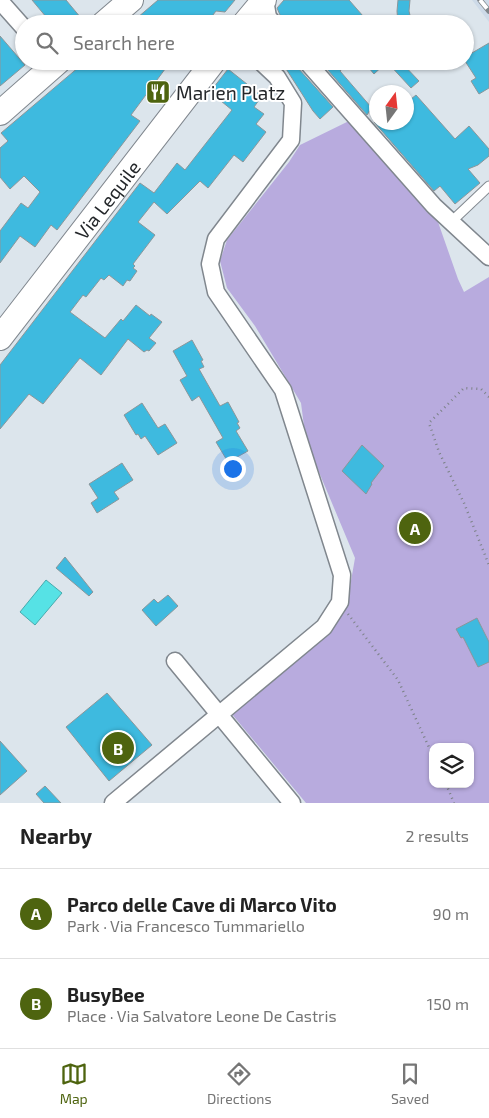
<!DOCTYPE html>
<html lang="en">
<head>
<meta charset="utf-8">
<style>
  body { margin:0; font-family:"Exo 2",sans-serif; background:#f2f2f2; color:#222 }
  .controls { position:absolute; right:15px; bottom:15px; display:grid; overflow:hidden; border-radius:10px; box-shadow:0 1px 4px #0004 }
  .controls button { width:45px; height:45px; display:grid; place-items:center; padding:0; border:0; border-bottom:1px solid #e0e0e0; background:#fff; color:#222; font:25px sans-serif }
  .compass { position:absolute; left:369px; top:85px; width:45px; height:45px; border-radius:50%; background:#fff; box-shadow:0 1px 4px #0004; rotate:15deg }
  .you { position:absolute; left:232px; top:468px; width:18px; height:18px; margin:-12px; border:4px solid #fff; border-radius:50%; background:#1a73e8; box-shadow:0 0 0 8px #1a73e833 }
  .badge { display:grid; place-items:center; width:32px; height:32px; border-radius:50%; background:#4e640f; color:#fff; font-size:16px; font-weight:700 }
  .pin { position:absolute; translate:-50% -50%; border:2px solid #fff; box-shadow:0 1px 5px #0006 }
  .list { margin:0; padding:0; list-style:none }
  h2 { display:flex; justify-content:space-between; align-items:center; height:65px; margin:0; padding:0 20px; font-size:21px }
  h2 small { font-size:16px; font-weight:400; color:#767676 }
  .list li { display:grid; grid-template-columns:32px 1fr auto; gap:15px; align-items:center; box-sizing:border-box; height:90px; padding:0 20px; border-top:1px solid #e0e0e0 }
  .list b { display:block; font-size:19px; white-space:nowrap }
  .list p { margin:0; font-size:16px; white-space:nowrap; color:#767676 }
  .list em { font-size:16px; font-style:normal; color:#767676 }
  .icon { flex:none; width:28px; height:28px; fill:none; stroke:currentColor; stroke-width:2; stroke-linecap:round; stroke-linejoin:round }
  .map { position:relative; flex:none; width:489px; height:803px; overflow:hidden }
  .search { position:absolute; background:#fff; box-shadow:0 1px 4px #0004; left:15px; right:15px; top:15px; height:55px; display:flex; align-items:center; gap:12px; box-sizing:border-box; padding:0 18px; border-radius:28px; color:#767676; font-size:19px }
  .sheet { height:245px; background:#fff }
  nav { display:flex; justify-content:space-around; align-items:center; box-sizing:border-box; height:70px; border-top:1px solid #e0e0e0; background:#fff; font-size:14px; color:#767676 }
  nav a { display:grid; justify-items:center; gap:2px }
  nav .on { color:#4e640f }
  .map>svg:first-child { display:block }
  .built { fill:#cddae8 }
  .green { fill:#b8abde; fill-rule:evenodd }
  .water { fill:#56e2e5; stroke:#47aaad }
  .building { fill:#3ebadf; stroke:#8b969a }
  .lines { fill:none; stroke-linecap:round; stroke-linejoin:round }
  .service-casing { stroke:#80878e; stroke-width:11 }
  .minor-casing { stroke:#80878e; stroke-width:19 }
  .secondary-casing { stroke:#80878e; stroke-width:26 }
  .path { stroke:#7c8287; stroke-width:2.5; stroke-dasharray:1 4; stroke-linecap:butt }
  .service { stroke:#fff; stroke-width:9 }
  .minor { stroke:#fff; stroke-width:16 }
  .secondary { stroke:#fff; stroke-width:24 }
  .rail-casing { stroke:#7f858a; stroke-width:5.5 }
  .rail { stroke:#fff; stroke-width:4; stroke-dasharray:11; stroke-linecap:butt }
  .labels { text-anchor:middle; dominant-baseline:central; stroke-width:4; stroke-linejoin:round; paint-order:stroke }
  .poi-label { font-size:19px; fill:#24272a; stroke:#fff; text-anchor:start }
  .street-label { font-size:19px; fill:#24272a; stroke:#fff }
</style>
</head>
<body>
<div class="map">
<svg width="489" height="803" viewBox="0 0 489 803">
  <rect width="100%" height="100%" fill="#dce5ec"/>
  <path class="built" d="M 472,0 L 489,0 L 489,22 Z"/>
  <path class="green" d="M 351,120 L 438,222 L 458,279 L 464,292 L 489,277 L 489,803 L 306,803 L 231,713 L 347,604 L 355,558 L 311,453 L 304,426 L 301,403 L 255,326 L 227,288 L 220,261 L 227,240 L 289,162 L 300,145 ZM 433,747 L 470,747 L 470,784 L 433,784 Z"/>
  <path class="water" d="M 46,580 L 62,593 L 35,625 L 20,612 Z"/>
  <path class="building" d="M 32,0 L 66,0 L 81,18 L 75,24 L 52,24 Z
    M 158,0 L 235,0 L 225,12 L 216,11 L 206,24 L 130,24 Z
    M 284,0 L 349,0 L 370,24 L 284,24 L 277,8 Z
    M 398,0 L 410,0 L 409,11 L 412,24 L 398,24 L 397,11 Z
    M 0,36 L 25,65 L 0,86 Z
    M 489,43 L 489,88 L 479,94 L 471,81 L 476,78 L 465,61 L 465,57 Z
    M 86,61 L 171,61 L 131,115 L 140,121 L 57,230 L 51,225 L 35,247 L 20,236 L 0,263 L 0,231 L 21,203 L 28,208 L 40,192 L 24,176 L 10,189 L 0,177 L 0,148 L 8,141 L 1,133 Z
    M 281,61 L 296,61 L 298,68 L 333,107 L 320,119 L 313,111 Z
    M 320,61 L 351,61 L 340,71 L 371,107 L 369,112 L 367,115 Z
    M 363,61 L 400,61 L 419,81 L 411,88 L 387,62 L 374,74 Z
    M 228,69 L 262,96 L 254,107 L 264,114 L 256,124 L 266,132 L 243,162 L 234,155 L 208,188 L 200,181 L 167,214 L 154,202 L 138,222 L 155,235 L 133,264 L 135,266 L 133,268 L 137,271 L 130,281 L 127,280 L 123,286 L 109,275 L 104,280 L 101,278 L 86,297 L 83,295 L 70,312 L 105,338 L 121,319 L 123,321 L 136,305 L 150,316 L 151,314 L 162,322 L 149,338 L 156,343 L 149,351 L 147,350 L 144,352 L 128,339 L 101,375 L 80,358 L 43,404 L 29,394 L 0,429 L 0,365 L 140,183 L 154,193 L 177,163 L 185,170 L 232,110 L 210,92 Z
    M 416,95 L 455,139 L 469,126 L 489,149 L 489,156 L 478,165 L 468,169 L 480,183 L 455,204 L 440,186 L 434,191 L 374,122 L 406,122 L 406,103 Z
    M 192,340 L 203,360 L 201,361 L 204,367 L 199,369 L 220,406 L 228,402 L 239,422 L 237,423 L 240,428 L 236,431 L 248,451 L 228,462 L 216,442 L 223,438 L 199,396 L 192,401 L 180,380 L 187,376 L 173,351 Z
    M 142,403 L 158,428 L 165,424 L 177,443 L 158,455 L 145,436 L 141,439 L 138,434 L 136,435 L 124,415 Z
    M 362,445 L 384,466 L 371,483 L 372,484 L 366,494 L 342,471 Z
    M 122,463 L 133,480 L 114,492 L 119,499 L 97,513 L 91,503 L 98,498 L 89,484 Z
    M 65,557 L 93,592 L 89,596 L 56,568 Z
    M 168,595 L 178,606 L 156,626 L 142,610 L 154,599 L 158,603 Z
    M 477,618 L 489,642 L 489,662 L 478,667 L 463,637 L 461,638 L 456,629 Z
    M 107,693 L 152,745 L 109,781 L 66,727 Z
    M 0,741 L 27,771 L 0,795 Z
    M 45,786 L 61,803 L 44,803 L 36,794 Z"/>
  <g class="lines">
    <defs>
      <path id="service" d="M 451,222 L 489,186"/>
      <path id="minor" d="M 265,0 L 268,17 L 274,24
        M 0,1 L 24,28
        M 306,61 L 434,206 L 489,257
        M 175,661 L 292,803
        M 113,803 L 324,627 L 340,602 L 342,575 L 283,390 L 216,292 L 210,264 L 216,239 L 291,140 L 293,103 L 277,77 L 260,61"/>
      <g id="secondary">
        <path d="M 103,24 L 131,0"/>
        <path d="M 244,24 L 264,0"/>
        <path d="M 0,113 L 59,61"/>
        <path id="s1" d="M 0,338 L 214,61"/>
      </g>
    </defs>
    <use href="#service" class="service-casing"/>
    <use href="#minor" class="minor-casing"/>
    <use href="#secondary" class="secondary-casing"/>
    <path class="path" d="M 489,397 L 481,389 L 464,388 L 429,423 L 439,452 L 464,503 L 489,565
      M 348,614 L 398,680 L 433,756
      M 446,784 L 454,803"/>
    <use href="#service" class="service"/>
    <use href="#minor" class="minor"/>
    <use href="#secondary" class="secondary"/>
    <defs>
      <path id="rail" d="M 480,0 L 489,11"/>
    </defs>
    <use href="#rail" class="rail-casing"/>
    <use href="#rail" class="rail"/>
  </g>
  <defs>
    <symbol id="restaurant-square" viewBox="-11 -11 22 22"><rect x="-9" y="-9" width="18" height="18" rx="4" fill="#4e640f" stroke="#fff"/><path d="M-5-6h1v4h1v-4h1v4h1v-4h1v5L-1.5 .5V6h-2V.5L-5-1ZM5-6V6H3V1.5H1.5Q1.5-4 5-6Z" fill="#fff"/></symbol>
  </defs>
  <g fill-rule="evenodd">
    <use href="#restaurant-square" x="144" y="78" width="28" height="28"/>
  </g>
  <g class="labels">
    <g class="poi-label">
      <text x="176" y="92">Marien Platz</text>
    </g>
    <g class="street-label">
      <text stroke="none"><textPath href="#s1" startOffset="175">Via Lequile</textPath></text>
    </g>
  </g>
</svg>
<div class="controls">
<button><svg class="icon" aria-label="layers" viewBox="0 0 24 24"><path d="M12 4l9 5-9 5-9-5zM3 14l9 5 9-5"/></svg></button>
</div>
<svg class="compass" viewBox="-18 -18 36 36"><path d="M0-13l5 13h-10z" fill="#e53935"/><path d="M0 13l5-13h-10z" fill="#767676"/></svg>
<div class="you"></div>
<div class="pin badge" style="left:415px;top:528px">A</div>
<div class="pin badge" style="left:118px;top:748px">B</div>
<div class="search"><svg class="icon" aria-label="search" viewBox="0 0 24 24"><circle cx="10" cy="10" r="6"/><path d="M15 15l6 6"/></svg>Search here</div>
</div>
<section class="sheet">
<h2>Nearby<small>2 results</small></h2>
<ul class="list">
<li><span class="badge">A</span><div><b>Parco delle Cave di Marco Vito</b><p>Park · Via Francesco Tummariello</p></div><em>90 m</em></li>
<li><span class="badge">B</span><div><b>BusyBee</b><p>Place · Via Salvatore Leone De Castris</p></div><em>150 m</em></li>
</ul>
</section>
<nav>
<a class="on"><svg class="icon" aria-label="map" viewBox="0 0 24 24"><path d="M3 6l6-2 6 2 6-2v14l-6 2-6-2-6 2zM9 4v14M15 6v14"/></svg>Map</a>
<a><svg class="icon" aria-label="directions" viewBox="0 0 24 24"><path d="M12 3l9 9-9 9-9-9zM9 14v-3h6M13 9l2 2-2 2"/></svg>Directions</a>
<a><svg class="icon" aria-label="saved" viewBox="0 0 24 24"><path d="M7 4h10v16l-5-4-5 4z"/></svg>Saved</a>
</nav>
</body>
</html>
